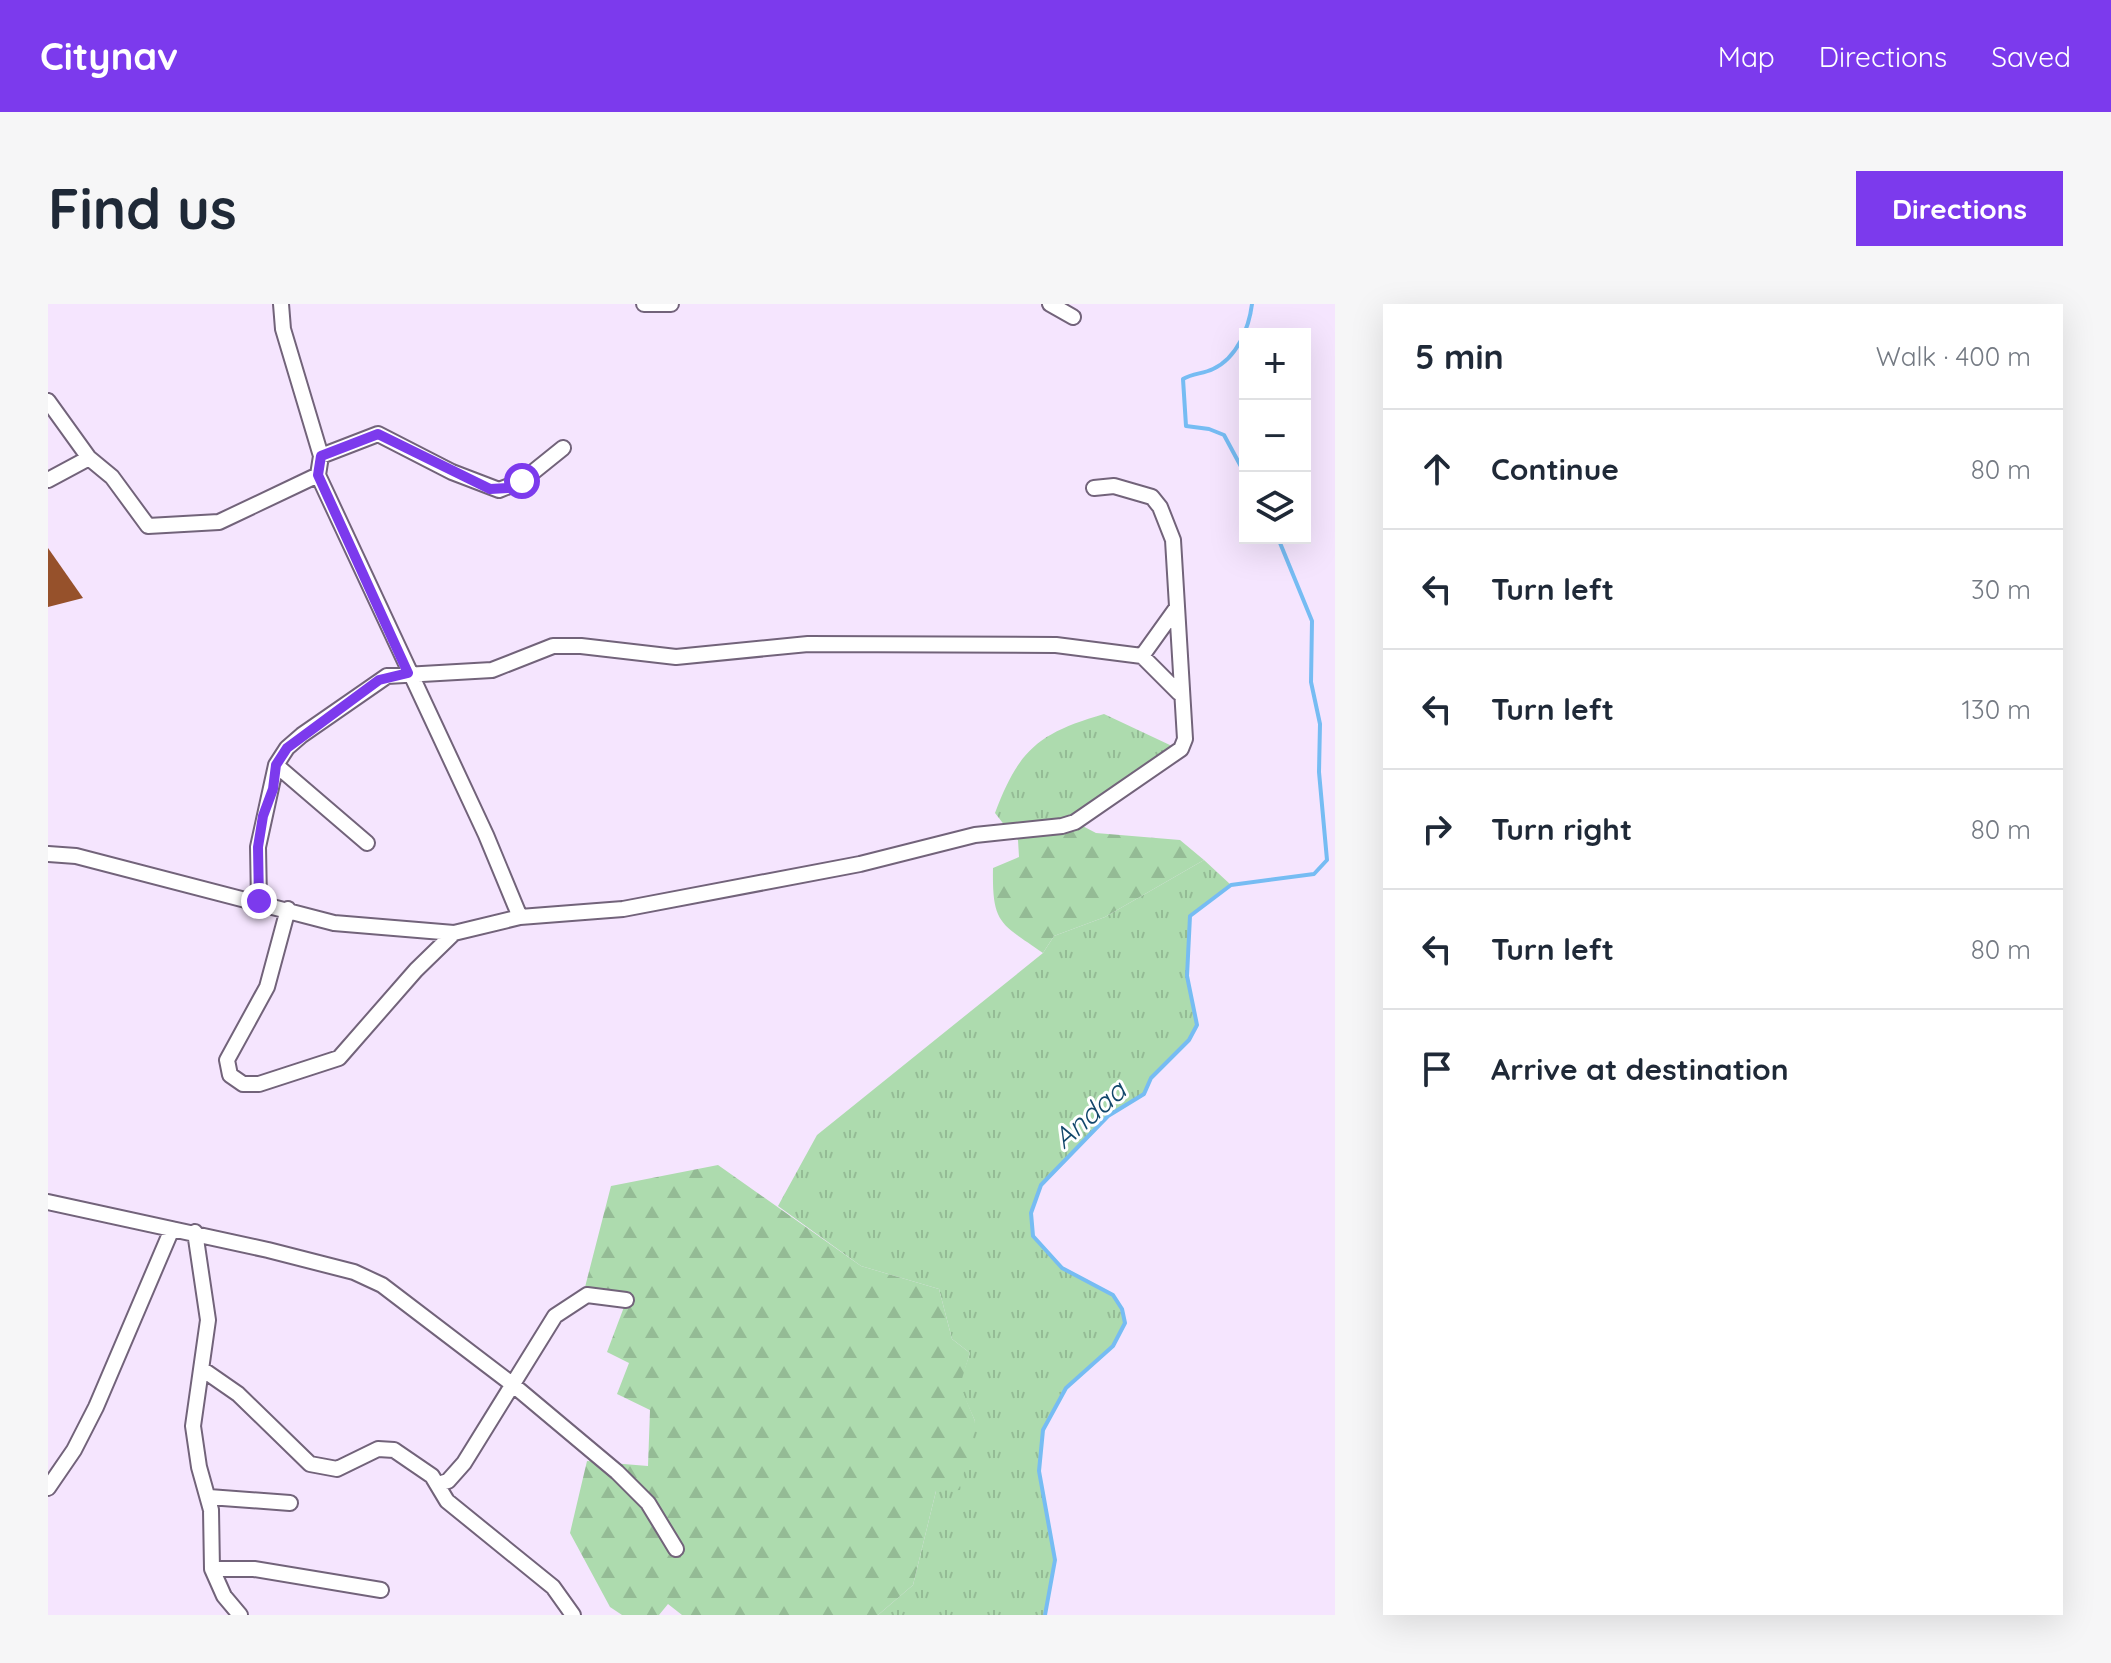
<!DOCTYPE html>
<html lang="en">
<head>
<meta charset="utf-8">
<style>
  body { margin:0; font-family:Quicksand,sans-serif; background:#f6f6f7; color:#1f2937 }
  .controls { position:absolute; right:24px; top:24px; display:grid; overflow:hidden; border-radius:0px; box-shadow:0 8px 32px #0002 }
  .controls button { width:72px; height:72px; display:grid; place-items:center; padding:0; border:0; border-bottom:2px solid #e0e1e3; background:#fff; color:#1f2937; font:40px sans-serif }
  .stop { position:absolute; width:24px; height:24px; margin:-18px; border:6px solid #7c3aed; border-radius:50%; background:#fff }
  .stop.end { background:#7c3aed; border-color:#fff; box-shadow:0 2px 8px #0008 }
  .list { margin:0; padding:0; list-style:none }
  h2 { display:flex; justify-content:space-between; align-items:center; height:104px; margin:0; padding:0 32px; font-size:34px }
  h2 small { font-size:26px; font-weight:400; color:#747a83 }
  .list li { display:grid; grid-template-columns:52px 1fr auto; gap:24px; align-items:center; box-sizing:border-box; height:120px; padding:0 32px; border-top:2px solid #e0e1e3 }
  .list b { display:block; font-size:30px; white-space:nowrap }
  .list em { font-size:26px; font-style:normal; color:#747a83 }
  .icon { flex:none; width:44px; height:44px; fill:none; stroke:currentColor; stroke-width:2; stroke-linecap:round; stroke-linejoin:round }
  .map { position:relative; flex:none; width:1287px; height:1311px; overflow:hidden; border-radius:0px }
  header { display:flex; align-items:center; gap:48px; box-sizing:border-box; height:112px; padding:0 40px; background:#7c3aed; color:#fff }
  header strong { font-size:38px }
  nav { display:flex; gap:44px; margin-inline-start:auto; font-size:28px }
  .intro { display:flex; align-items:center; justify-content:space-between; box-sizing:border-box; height:192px; padding:0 48px }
  h1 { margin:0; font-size:56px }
  .button { padding:20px 36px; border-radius:0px; background:#7c3aed; color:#fff; font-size:28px; font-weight:700 }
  main { display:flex; gap:48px; padding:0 48px }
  aside { flex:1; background:#fff; border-radius:0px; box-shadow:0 8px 32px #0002 }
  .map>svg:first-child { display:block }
  .grass { fill:url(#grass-tufts) }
  .forest { fill:url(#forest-firs) }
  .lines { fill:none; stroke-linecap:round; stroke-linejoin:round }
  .stream { stroke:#76bcf3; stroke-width:4 }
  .building { fill:#96512b }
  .street-casing { stroke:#72637a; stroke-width:18 }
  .street { stroke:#fff; stroke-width:14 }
  .route { stroke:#7c3aed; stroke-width:10 }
  .labels { text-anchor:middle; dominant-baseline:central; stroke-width:6; stroke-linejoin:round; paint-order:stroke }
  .water-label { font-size:28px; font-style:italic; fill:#12476b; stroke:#fff }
</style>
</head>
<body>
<header>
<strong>Citynav</strong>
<nav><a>Map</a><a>Directions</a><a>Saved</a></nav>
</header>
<div class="intro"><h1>Find us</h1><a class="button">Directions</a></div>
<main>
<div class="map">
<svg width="1287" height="1311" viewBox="0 0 1287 1311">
  <defs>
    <pattern id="grass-tufts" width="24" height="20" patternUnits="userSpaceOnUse" patternTransform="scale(2)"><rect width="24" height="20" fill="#addbae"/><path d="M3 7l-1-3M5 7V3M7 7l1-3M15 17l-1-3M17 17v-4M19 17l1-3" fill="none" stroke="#94bb95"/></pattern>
    <pattern id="forest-firs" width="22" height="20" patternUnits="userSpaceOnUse" patternTransform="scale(2)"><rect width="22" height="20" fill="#addbae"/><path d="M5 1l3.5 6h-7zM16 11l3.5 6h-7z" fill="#94bb95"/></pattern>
  </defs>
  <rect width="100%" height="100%" fill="#f5e5fe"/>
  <path class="grass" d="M 1056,410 L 1124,442 L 1070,488 L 1027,518 L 961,527 L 947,509 C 971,445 991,429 1056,410 Z
    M 1156,556 L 1183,581 L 1142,612 L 1139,672 L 1149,721 L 1141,736 L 1103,774 L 1096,790 L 1060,812 L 993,881 L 983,909 L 985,932 L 1014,964 L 1065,991 L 1074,1005 L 1077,1019 L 1065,1042 L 1018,1084 L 995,1126 L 991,1167 L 1007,1251 L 997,1311 L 830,1311 L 865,1281 L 888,1187 L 927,1117 L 911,1081 L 922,1049 L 904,1035 L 891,985 L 813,962 L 730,902 L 769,831 L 995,649 L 1006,632 L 1057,613 Z"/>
  <path class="forest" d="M 1027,518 L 1048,529 L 1132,536 L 1156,556 L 1057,613 L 1006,632 L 995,649 C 952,619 944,620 945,564 L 971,553 L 970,536 L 961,527 Z
    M 670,861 L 813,962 L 891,985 L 904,1035 L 922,1049 L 912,1081 L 927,1117 L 912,1186 L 888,1187 L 865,1281 L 830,1311 L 634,1311 L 620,1300 L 611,1311 L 574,1311 L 562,1303 L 522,1229 L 539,1157 L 600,1162 L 602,1106 L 569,1090 L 581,1059 L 559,1048 L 576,1003 L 536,987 L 563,882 Z"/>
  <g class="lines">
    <path class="stream" d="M 1197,170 L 1176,131 L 1161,125 L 1138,122 L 1135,75 C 1145,69 1155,70 1165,65 C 1189,54 1201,24 1204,0
      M 997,1311 L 1007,1256 L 991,1167 L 995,1126 L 1018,1084 L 1065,1042 L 1077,1019 L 1074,1005 L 1065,991 L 1014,964 L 985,932 L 983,909 L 993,881 L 1060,812 L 1096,790 L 1103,774 L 1141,736 L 1149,721 L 1139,672 L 1142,612 L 1183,581 L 1266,570 L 1279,556 L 1271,468 L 1272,420 L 1263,378 L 1264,317 L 1230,234"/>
  </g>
  <path class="building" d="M 0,244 L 35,294 L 0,303 Z"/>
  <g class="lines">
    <defs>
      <path id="street" d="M 233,0 L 235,25 L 273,152 L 270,171 L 438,531 L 472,613
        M 596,0 L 623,0
        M 1002,0 L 1025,13
        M 0,97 L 41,154 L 64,173 L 100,222 L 171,218 L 270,171
        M 273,152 L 330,130 L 404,168 L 451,186 L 474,177 L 515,144
        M 0,176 L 41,154
        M 1094,352 L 1127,306
        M 228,461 L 319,539
        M 0,550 L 28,552 L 286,619 L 406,629 L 472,613 L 575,605 L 812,560 L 927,531 L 1014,522 L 1027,518 L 1133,445 L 1137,435 L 1125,236 L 1112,203 L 1104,193 L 1066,182 L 1046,184
        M 211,597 L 210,543 L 228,461 L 239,444 L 254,431 L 339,372 L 444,366 L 505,342 L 533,342 L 628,353 L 760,340 L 1008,341 L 1094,352 L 1131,389
        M 240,605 L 219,683 L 179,756 L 182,771 L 195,780 L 211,780 L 291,754 L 368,666 L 406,629
        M 0,898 L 220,946 L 306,968 L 334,981 L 464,1080 L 569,1168 L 600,1199 L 628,1245
        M 147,928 L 160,1016 L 145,1122 L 151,1163 L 163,1206 L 164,1265 L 176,1292 L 192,1311
        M 154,1065 L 190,1090 L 262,1160 L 289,1165 L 330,1145 L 346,1146 L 384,1172 L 399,1197 L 505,1283 L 525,1311
        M 390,1180 L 400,1177 L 416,1159 L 507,1012 L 539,991 L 578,996
        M 0,1184 L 26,1146 L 48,1103 L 124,925
        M 161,1193 L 242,1199
        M 164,1265 L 206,1265 L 333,1286"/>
    </defs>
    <use href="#street" class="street-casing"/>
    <use href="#street" class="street"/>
  </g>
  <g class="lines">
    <path class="route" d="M 211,597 L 210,543 L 215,512 L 225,485 L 228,461 L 239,444 L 331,376 L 360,369 L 270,171 L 273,152 L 330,130 L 442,185 L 460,184 L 474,177"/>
  </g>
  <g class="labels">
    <g class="water-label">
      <text transform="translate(1041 810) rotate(-41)">Andaa</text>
    </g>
  </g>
</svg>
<div class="controls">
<button>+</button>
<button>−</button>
<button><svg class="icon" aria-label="layers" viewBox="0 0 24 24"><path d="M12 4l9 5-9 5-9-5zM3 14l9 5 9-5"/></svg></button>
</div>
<div class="stop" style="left:474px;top:177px"></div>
<div class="stop end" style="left:211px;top:597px"></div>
</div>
<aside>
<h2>5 min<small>Walk · 400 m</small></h2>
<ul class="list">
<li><svg class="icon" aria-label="ahead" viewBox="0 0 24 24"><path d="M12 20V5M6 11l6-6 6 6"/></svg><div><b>Continue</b></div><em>80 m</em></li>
<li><svg class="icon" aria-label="left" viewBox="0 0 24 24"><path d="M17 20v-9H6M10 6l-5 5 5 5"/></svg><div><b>Turn left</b></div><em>30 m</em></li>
<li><svg class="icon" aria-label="left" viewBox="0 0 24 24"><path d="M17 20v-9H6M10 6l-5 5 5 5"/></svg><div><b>Turn left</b></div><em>130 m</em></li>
<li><svg class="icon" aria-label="right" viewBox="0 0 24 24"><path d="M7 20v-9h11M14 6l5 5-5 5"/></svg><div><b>Turn right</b></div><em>80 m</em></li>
<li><svg class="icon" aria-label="left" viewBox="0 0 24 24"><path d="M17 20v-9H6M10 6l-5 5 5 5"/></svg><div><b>Turn left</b></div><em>80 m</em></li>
<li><svg class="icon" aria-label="arrive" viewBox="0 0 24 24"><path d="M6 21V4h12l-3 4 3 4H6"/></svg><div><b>Arrive at destination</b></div></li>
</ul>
</aside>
</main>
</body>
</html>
